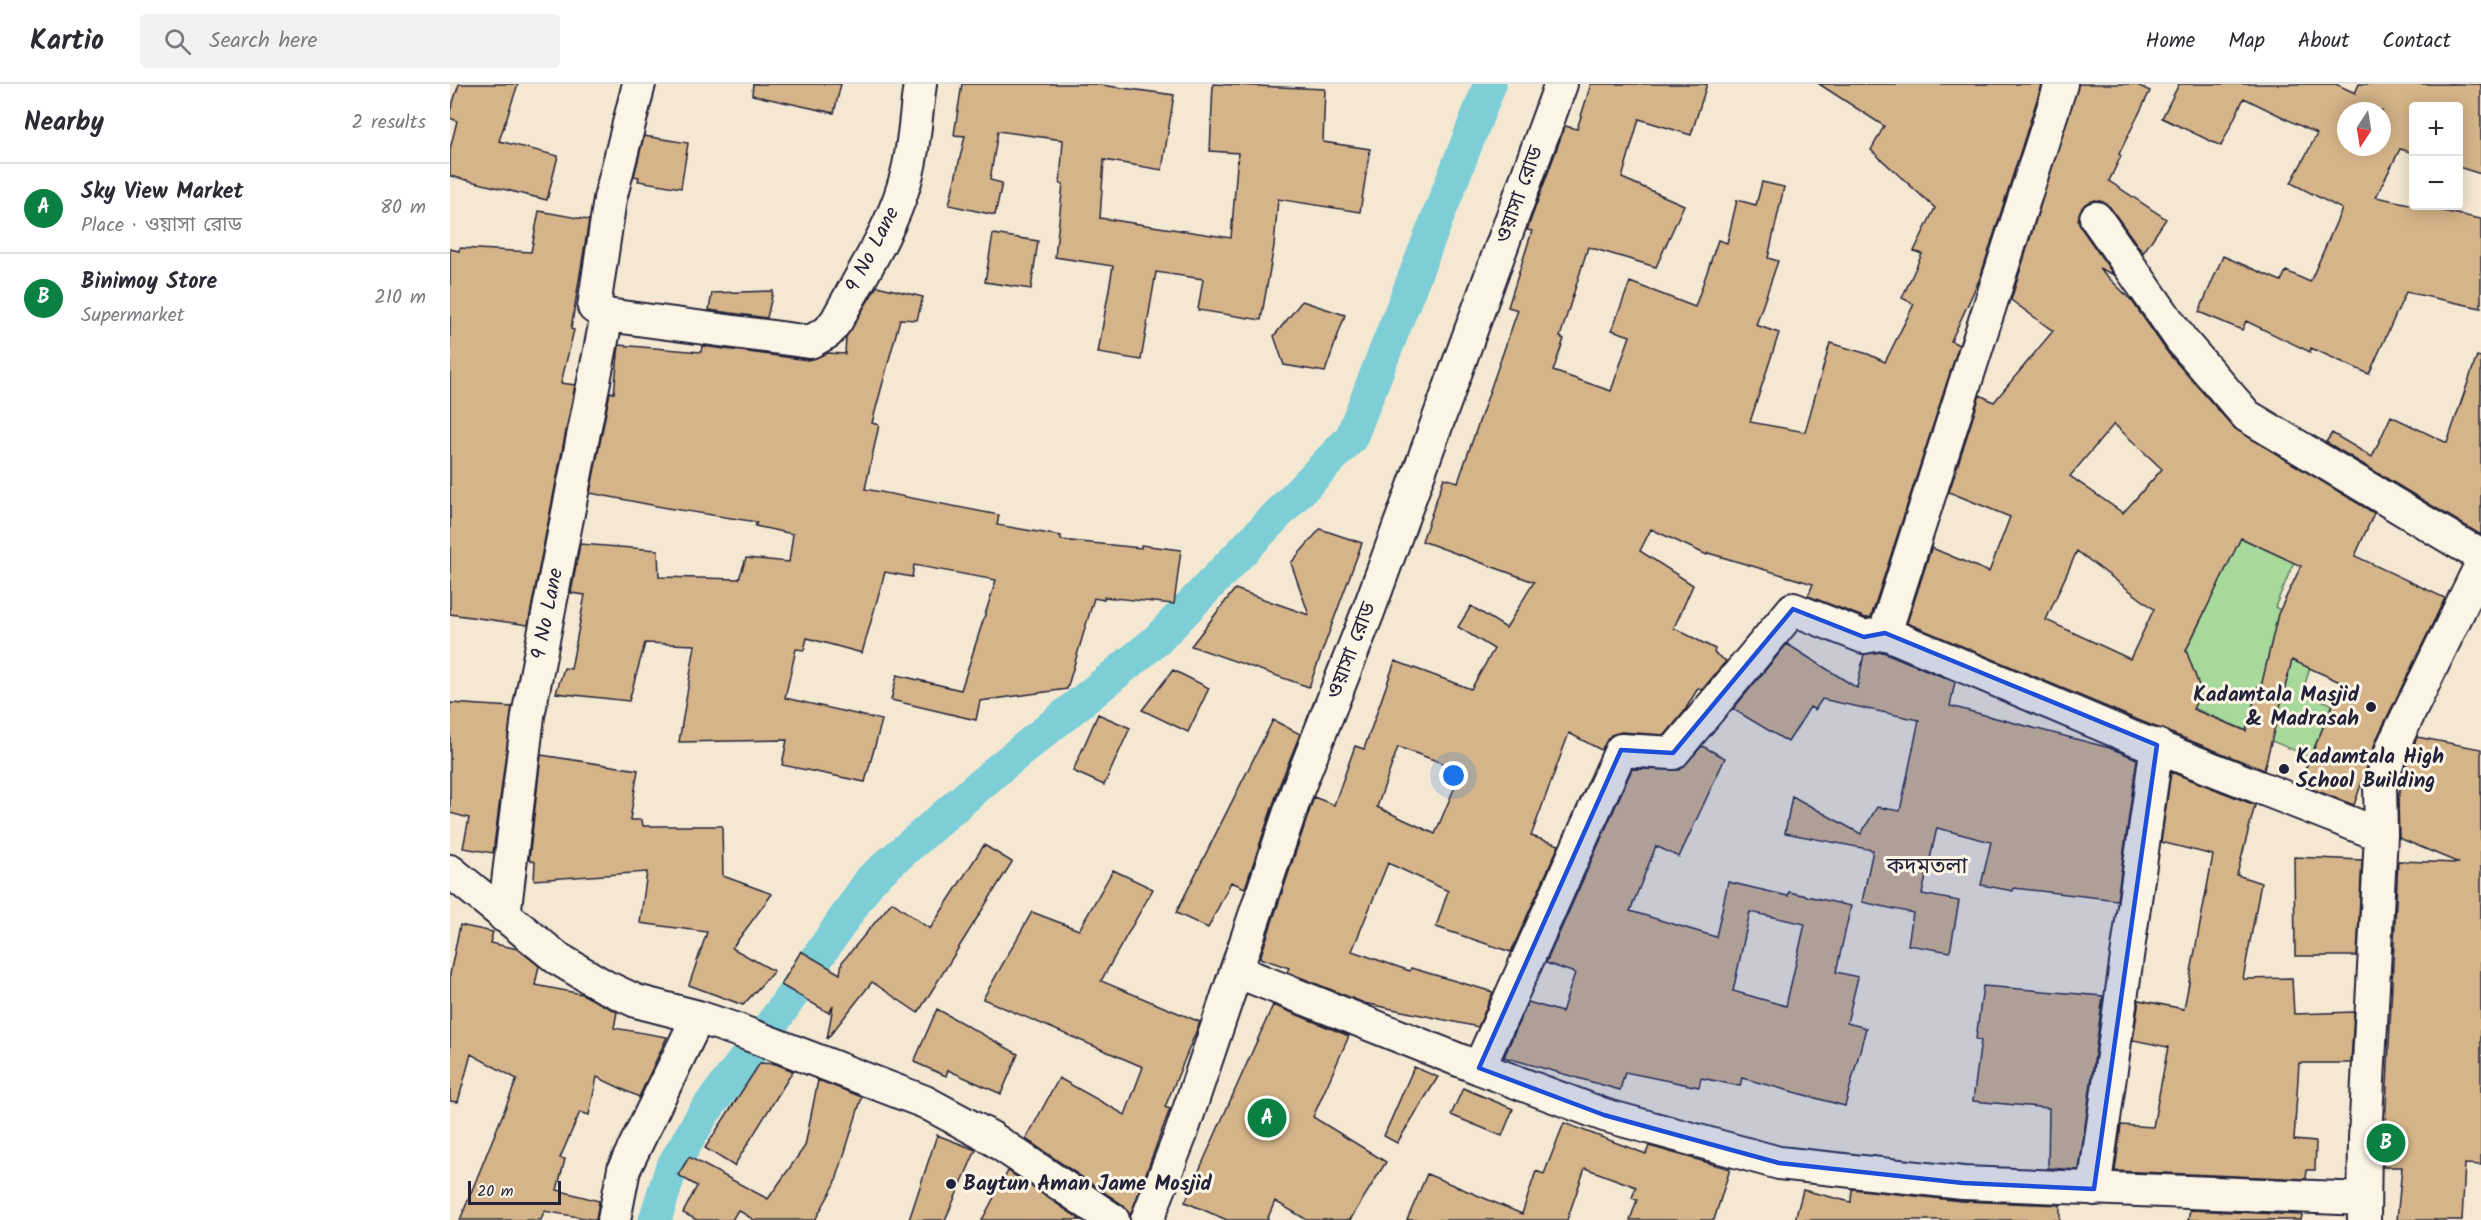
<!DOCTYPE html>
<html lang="en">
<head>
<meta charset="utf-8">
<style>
  body { margin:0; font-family:Kalam,"Noto Sans Bengali",sans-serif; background:#f2f2f3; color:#2b2b33 }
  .controls { position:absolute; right:18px; top:18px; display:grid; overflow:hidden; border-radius:6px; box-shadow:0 3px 15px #0003 }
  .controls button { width:54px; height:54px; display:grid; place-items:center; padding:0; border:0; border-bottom:2px solid #e1e1e2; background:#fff; color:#2b2b33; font:30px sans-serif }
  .compass { position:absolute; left:1887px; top:18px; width:54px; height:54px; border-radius:50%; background:#fff; box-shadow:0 3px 15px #0003; rotate:192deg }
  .scale { position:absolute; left:18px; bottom:15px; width:93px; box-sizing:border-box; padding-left:6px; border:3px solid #22223b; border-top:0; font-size:16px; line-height:21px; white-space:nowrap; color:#22223b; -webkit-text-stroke:4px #fcf5e5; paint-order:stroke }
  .you { position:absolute; left:1004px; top:692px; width:21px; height:21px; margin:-15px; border:4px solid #fff; border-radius:50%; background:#1a73e8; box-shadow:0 0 0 9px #1a73e833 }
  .badge { display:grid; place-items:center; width:39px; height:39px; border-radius:50%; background:#0b8043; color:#fff; font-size:20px; font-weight:700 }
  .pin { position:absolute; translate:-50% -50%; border:3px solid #fff; box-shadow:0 2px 6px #0006 }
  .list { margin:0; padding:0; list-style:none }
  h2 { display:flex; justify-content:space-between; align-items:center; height:78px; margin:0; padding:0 24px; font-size:26px }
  h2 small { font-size:20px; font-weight:400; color:#7c7c81 }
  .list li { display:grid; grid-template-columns:39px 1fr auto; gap:18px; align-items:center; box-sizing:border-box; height:90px; padding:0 24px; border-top:2px solid #e1e1e2 }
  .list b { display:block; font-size:22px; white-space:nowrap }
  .list p { margin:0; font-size:20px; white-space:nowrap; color:#7c7c81 }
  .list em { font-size:20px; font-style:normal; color:#7c7c81 }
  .icon { flex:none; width:33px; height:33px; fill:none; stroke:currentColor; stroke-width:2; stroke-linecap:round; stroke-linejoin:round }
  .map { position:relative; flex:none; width:2031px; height:1136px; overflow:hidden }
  header { display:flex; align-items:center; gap:36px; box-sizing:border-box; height:84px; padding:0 30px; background:#fff; border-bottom:2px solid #e1e1e2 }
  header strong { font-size:28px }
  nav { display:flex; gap:33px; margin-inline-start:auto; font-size:21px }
  .search { width:420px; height:54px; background:#f2f2f3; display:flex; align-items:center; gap:15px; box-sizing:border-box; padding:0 21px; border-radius:6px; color:#7c7c81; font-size:22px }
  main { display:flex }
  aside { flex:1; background:#fff }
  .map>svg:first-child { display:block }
  .green { fill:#a6d99a; stroke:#647e6a; stroke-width:1.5 }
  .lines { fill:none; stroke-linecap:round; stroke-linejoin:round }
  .canal { stroke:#7dced7; stroke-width:33 }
  .building { fill:#d4b488; stroke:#22223b; stroke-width:1.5; fill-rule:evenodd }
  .minor-casing { stroke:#22223b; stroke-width:36 }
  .minor { stroke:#fcf5e5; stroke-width:32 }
  .marked { fill:#1d4ed8; fill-opacity:0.2; stroke:#1d4ed8; stroke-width:4.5; stroke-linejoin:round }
  .poi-dot { fill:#22223b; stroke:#fcf5e5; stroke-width:2 }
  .labels { text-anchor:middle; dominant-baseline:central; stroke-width:6; stroke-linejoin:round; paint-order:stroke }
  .street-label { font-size:21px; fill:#22223b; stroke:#fcf5e5 }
  .poi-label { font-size:21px; font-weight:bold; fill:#22223b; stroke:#fcf5e5; text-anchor:start }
  .neighbourhood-label { font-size:22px; fill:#22223b; stroke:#fcf5e5 }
</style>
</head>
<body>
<header>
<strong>Kartio</strong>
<div class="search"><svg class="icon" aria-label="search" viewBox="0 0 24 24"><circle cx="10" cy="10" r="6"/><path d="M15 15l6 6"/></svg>Search here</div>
<nav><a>Home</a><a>Map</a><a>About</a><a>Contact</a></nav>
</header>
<main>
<aside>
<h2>Nearby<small>2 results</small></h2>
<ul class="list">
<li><span class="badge">A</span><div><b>Sky View Market</b><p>Place · ওয়াসা রোড</p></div><em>80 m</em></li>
<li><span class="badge">B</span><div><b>Binimoy Store</b><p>Supermarket</p></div><em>210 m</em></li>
</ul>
</aside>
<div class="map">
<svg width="2031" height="1136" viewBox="0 0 2031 1136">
  <rect width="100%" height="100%" fill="#f4e8d2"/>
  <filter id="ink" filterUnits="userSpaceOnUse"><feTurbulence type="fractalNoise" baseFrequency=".0167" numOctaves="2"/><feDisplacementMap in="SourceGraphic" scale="12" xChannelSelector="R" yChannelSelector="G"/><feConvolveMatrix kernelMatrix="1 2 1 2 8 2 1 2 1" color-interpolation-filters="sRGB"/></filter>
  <g filter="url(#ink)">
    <path class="green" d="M 1797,440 L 1844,478 L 1825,523 L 1870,549 L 1853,607 L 1883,621 L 1860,673 L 1743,624 L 1752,605 L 1745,599 C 1747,587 1741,583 1731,577 Z"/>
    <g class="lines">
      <path class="canal" d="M 205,1136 L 221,1085 L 253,1030 L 329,930 L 421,795 L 546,687 L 706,557 L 901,354 L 1040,0"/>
    </g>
    <path class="building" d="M 9,0 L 68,0 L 49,57 L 108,72 L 97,116 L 0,92 L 0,65 L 7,37 L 0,34 L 0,27 Z
      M 303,0 L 391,0 L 384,29 L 302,11 Z
      M 512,0 L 643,0 L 724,11 L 712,86 L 654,76 L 650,134 L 781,154 L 788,69 L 760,67 L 763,0 L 875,5 L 873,58 L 920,65 L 910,128 L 828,115 L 824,162 L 811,236 L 748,226 L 753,195 L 706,188 L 691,276 L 648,269 L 663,182 L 605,173 L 613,100 L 610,100 L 613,56 L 548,47 L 540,96 L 552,99 L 545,131 L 499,121 L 515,52 L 504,51 Z
      M 1141,0 L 1257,0 L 1241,51 L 1189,35 L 1172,94 L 1234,121 L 1206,183 L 1138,163 L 1110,253 L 1114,255 L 1103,287 L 1161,307 L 1180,252 L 1162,246 L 1180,198 L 1245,223 L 1268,156 L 1277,159 L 1287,116 L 1306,121 L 1312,98 L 1334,103 L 1318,174 L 1328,177 L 1306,241 L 1329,249 L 1300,338 L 1355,348 L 1380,259 L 1418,270 L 1435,278 L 1464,220 L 1452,214 L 1472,170 L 1464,167 L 1485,124 L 1421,66 L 1434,42 L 1369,0 L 1592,0 L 1530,194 L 1501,257 L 1509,261 L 1421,533 L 1416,534 L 1358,512 L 1363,500 L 1258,469 L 1257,471 L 1201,445 L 1190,467 L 1243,501 L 1224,544 L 1265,565 L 1264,569 L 1276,577 L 1252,606 L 1248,604 L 1234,628 L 1215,651 L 1171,648 L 1161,651 L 1151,666 L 1119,649 L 1081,752 L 1109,761 L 1061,868 L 986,843 L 998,807 L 938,779 L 902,867 L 960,887 L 961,884 L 1043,908 L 1028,943 L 914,919 L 837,888 L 839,884 L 810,874 L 864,713 L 884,721 L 905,662 L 914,665 L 945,577 L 1021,605 L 1044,565 L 1008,543 L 1021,522 L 1056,544 L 1084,498 L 972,457 L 994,394 L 1008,398 L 1068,226 L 1058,223 L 1082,147 L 1077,146 L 1115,42 L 1127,45 ZM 948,663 L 1012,686 L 985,750 L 927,723 Z
      M 1628,0 L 1685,0 L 1700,7 L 1669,70 L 1671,72 L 1659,97 L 1716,135 L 1693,169 L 1660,123 L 1653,118 L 1645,116 L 1635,120 L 1630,127 L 1628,136 L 1631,144 L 1664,191 L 1649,184 L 1682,217 L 1718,269 L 1784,344 L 1924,429 L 1905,472 L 1995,514 L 1927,654 L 1904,721 L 1849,700 L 1892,599 L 1842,576 L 1814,686 L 1688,636 L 1457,539 L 1483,459 L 1482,464 L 1539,488 L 1560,433 L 1499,408 L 1530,311 L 1544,318 L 1603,247 L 1561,216 ZM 1664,340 L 1712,385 L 1673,429 L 1620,392 ZM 1791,454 L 1851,482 L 1828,530 L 1811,603 L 1808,602 L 1796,647 L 1743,625 L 1751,607 L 1736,566 ZM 1627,467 L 1704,525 L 1680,575 L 1596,536 Z
      M 1729,0 L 1886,0 L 1905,9 L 1909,0 L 2031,0 L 2031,90 L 2008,83 L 2008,22 L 1964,22 L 1964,69 L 1950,65 L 1926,113 L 2031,135 L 2031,224 L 1956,208 L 1919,290 L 1861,264 L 1860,268 L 1796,237 L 1792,246 L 1749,228 L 1773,172 L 1831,197 L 1836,187 L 1860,198 L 1892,125 L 1841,99 L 1867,50 L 1794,14 L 1771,62 L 1712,34 ZM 1896,27 L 1932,27 L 1932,63 L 1896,63 Z
      M 194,52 L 238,59 L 231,104 L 188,97 L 189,93 L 184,92 Z
      M 89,127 L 139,136 L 121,245 L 124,246 L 111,299 L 125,301 L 78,541 L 0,530 L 0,165 L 9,167 L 10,164 L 81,168 Z
      M 543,150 L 588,157 L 581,205 L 535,198 Z
      M 427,202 L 473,213 L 467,236 L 450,235 L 422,339 L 429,341 L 415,405 L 549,431 L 547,441 L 611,452 L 611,456 L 691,464 L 691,461 L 731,466 L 724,520 L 654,513 L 654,516 L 644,514 L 617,605 L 530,617 L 526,636 L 441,616 L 447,591 L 511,606 L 546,496 L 464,481 L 462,493 L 435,488 L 412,569 L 357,554 L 354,566 L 346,565 L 335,614 L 432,636 L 415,698 L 332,681 L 337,656 L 229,658 L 245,561 L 195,559 L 179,617 L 106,609 L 114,584 L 121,585 L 135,511 L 121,509 L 130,460 L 208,466 L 209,493 L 289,495 L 296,474 L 339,478 L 343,450 L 305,442 L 307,438 L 217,424 L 140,409 L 160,308 L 164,309 L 169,261 L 251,268 L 252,262 L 358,276 L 378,269 L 395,270 L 396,253 Z
      M 323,207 L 317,234 L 259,226 L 262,209 Z
      M 852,217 L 895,231 L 875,288 L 834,281 L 824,252 Z
      M 2027,272 L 2031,273 L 2031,451 L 1876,358 L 1882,349 L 1922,373 L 1941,332 L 1997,359 Z
      M 870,445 L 912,459 L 859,603 L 741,562 L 785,505 L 859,531 L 841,479 Z
      M 1337,560 L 1407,604 L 1414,570 L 1433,568 L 1505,598 L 1500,622 L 1660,664 L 1687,675 L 1667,816 L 1564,804 L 1563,807 L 1531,801 L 1541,758 L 1487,744 L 1472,810 L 1509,817 L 1500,868 L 1458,861 L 1463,829 L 1412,818 L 1423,766 L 1335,749 L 1342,712 L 1411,750 L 1427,723 L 1450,727 L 1469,636 L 1372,615 L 1365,626 L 1360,623 L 1338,658 L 1283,625 Z
      M 723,586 L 759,604 L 738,648 L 692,626 Z
      M 0,619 L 62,623 L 43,769 L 13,764 L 19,734 L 0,729 Z
      M 648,630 L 680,644 L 654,701 L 623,687 Z
      M 823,636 L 850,650 L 830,700 L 795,804 L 781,798 L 758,844 L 726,829 Z
      M 1967,653 L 2031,665 L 2031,1081 L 2015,1080 L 2012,1136 L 1947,1136 L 1952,1083 L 1933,1083 L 1948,777 L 2009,779 L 1949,754 L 1948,716 L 1953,689 Z
      M 1252,662 L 1275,674 L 1229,773 L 1206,762 L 1180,827 L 1266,853 L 1278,798 L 1338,812 L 1339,808 L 1401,822 L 1386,888 L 1408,893 L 1397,939 L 1416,944 L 1395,1022 L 1292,994 L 1290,1002 L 1251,994 L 1249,1003 L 1175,988 L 1170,1006 L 1054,973 L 1078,918 L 1112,928 L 1125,889 L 1096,879 L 1182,685 L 1230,686 ZM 1300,828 L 1355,840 L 1336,922 L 1283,907 Z
      M 91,671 L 188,686 L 180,736 L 192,736 L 193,742 L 272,742 L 273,792 L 322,810 L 282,864 L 324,887 L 293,921 L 239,901 L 257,848 L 190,839 L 197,788 L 84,796 L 85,778 L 79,776 Z
      M 1721,688 L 1805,721 L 1787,791 L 1811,799 L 1793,895 L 1842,894 L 1844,930 L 1904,928 L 1901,979 L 1849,979 L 1844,1056 L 1866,1058 L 1865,1086 L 1857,1086 L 1856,1095 L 1665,1087 L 1671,1041 L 1703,1043 L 1718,963 L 1683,956 L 1689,916 L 1734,925 L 1763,771 L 1711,758 Z
      M 534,761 L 562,778 L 468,929 L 422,898 L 377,955 L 383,922 L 379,929 L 331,901 L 351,867 L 390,890 L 392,878 L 442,818 L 480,845 Z
      M 1844,773 L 1912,776 L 1907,872 L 1845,872 Z
      M 663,786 L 703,805 L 651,897 L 750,938 L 715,1023 L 720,1025 L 680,1132 L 673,1121 L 576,1055 L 609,994 L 675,1031 L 693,983 L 533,915 L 582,828 L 629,846 Z
      M 10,841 L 43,848 L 40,859 L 68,865 L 89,882 L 85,901 L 132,910 L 167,928 L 164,944 L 217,953 L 189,1013 L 147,993 L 139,1031 L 130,1028 L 110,1074 L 115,1075 L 107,1106 L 149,1117 L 146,1136 L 94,1127 L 91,1136 L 10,1136 L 67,995 L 21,970 L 8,1018 L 0,1017 L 0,890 Z
      M 1533,902 L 1653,912 L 1629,1086 L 1598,1084 L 1599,1024 L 1523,1017 L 1531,956 L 1526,955 Z
      M 823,921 L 899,952 L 863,1033 L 936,1078 L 900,1136 L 857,1136 L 825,1117 L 817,1136 L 777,1136 L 735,1118 Z
      M 487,925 L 568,970 L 551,1010 L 498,986 L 496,992 L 464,978 Z
      M 310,979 L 326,980 L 343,987 L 284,1082 L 255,1064 Z
      M 964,983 L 988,993 L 947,1059 L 934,1052 Z
      M 368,996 L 412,1013 L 385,1100 L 365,1136 L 304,1136 L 288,1126 L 282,1136 L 247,1136 L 233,1129 L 247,1102 L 228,1091 L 239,1073 L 318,1115 L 355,1062 Z
      M 1013,1004 L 1063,1025 L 1052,1052 L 1001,1031 Z
      M 1114,1039 L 1196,1070 L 1199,1062 L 1280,1085 L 1264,1136 L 1180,1136 L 1187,1116 L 1182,1114 L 1186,1103 L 1135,1084 L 1117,1136 L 957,1136 L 977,1090 L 1072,1130 L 1086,1087 L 1094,1090 Z
      M 487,1051 L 526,1066 L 495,1136 L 459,1136 Z
      M 558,1087 L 631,1136 L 532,1136 Z
      M 1402,1105 L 1511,1117 L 1610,1121 L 1610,1136 L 1345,1136 L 1353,1106 L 1401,1118 Z
      M 1740,1126 L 1852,1131 L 1851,1136 L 1738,1136 Z"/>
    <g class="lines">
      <defs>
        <path id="minor" d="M 1646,134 L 1732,257 L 1797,332 L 2031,472
          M 157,231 L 144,223 L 160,115 L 189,0
          M 1435,549 L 1611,0
          M 1931,751 L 1930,701 L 1943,662 L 2031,481
          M 0,787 L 107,874 L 154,902 L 186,917 L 248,933 L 287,946 L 475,1018 L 540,1053 L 663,1136
          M 54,832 L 78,632 L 157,231 L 360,258 L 378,248 L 387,236 C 408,197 441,145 453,104 C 464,71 465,35 470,0
          M 786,887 L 1029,984
          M 1644,1105 L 1707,661
          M 164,1136 L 174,1085 L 248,933
          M 697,1136 L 731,1050 L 847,707 L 918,528 L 1111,0
          M 1914,1136 L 1915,1054 L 1931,751 L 1681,653 L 1435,549 L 1414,553 L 1343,525 L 1223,669 L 1171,666 L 1029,984 L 1154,1031 L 1329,1079 L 1513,1099 L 1914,1115"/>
      </defs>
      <use href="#minor" class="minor-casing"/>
      <use href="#minor" class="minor"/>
    </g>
  </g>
  <path class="marked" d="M 1343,525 L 1414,553 L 1435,549 L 1707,661 L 1644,1105 L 1513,1099 L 1329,1079 L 1154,1031 L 1029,984 L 1171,666 L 1223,669 Z"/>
  <g class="poi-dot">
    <circle cx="1921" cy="623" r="6"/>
    <circle cx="1834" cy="685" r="6"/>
    <circle cx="501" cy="1100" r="6"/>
  </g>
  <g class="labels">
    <g class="street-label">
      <text transform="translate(1070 111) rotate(-70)">ওয়াসা রোড</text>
      <text transform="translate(423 166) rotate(-63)">9 No Lane</text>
      <text transform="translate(98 530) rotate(-79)">9 No Lane</text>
      <text transform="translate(902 567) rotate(-69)">ওয়াসা রোড</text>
    </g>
    <g class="poi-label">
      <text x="1909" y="611" text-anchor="end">Kadamtala Masjid<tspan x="1909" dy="24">&amp; Madrasah</tspan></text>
      <text x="1846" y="673">Kadamtala High<tspan x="1846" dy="24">School Building</tspan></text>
      <text x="513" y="1100">Baytun Aman Jame Mosjid</text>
    </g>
    <g class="neighbourhood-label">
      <text x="1477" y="783">কদমতলা</text>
    </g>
  </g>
</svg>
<div class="controls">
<button>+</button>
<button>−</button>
</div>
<svg class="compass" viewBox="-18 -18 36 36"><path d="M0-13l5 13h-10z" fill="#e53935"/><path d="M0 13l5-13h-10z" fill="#7c7c81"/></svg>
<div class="scale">20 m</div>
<div class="you"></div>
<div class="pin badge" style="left:817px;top:1034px">A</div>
<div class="pin badge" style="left:1936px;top:1059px">B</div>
</div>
</main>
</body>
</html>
